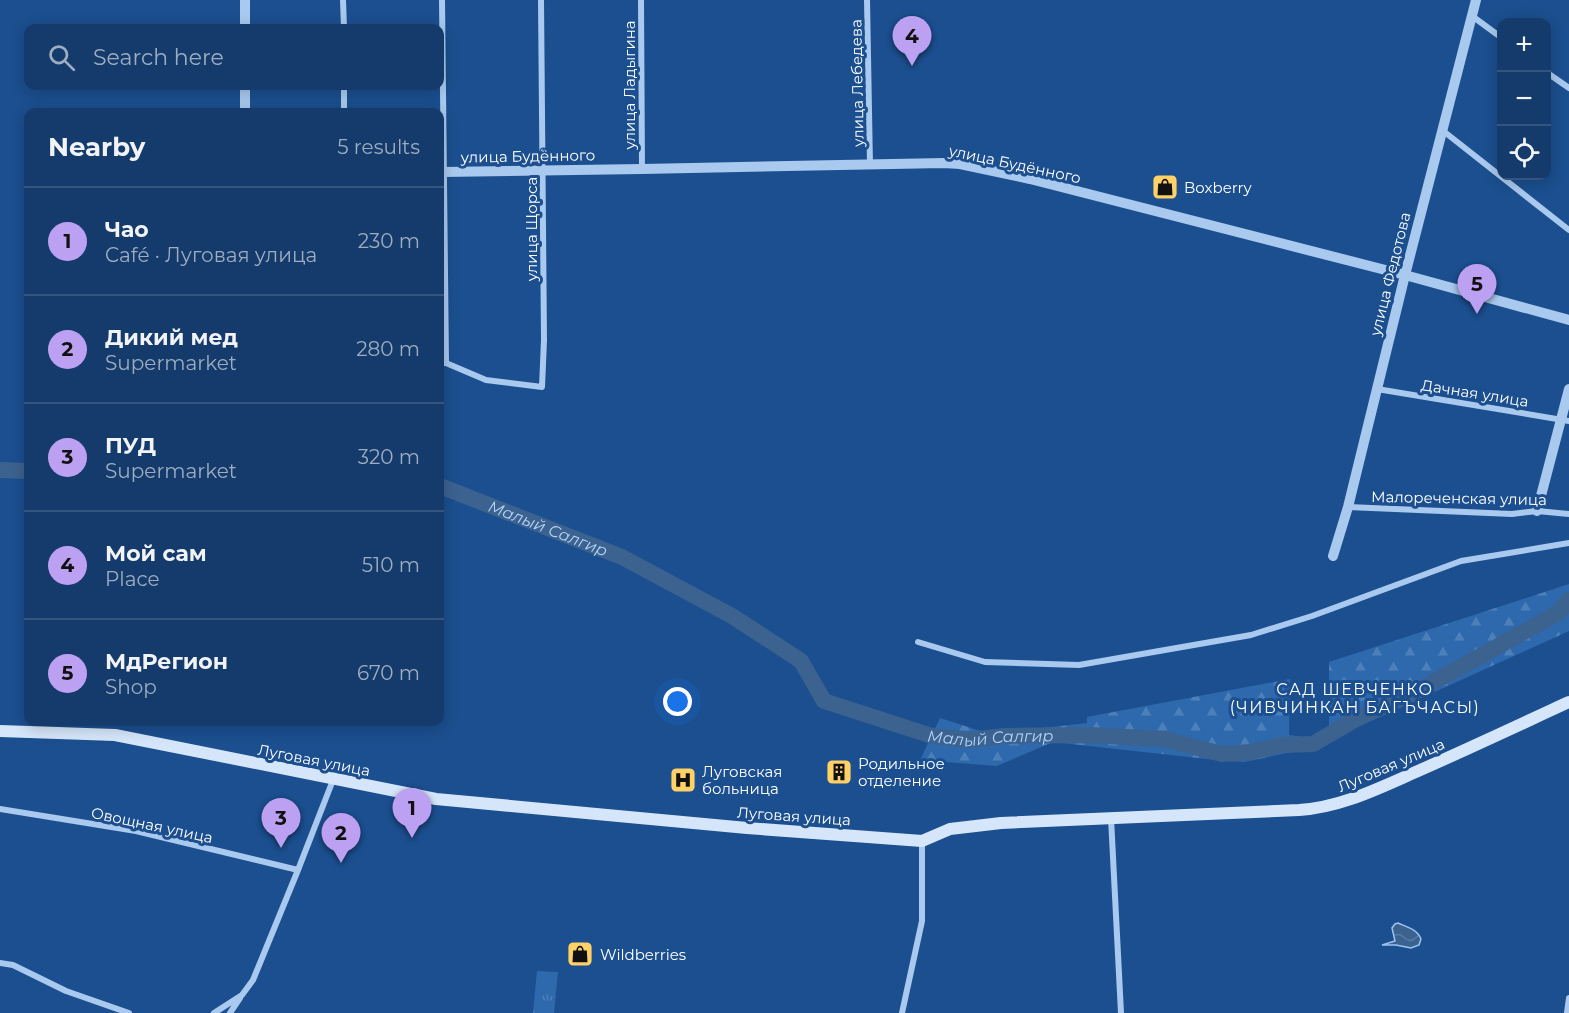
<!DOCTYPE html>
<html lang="en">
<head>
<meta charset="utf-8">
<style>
  body { margin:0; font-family:Montserrat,sans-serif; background:#1d4271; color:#f1f3f6 }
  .controls { position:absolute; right:18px; top:18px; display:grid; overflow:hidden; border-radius:12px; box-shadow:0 3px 15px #0003 }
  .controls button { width:54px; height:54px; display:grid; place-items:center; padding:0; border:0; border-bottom:2px solid #33557e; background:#143b6b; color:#f1f3f6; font:30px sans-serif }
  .you { position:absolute; left:678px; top:702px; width:21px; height:21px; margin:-15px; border:4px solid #fff; border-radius:50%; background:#1a73e8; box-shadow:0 0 0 9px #1a73e833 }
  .badge { display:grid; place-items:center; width:39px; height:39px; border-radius:50%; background:#bca0f2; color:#111; font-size:20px; font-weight:700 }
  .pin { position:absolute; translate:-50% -50px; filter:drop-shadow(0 2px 3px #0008) }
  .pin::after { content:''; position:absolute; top:32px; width:21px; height:18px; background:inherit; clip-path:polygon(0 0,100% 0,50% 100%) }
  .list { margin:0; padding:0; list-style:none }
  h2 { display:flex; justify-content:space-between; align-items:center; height:78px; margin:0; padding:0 24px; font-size:26px }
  h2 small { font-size:20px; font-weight:400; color:#9dadc1 }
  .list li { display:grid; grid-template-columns:39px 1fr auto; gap:18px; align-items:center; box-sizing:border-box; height:108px; padding:0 24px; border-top:2px solid #33557e }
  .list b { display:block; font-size:22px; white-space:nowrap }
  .list p { margin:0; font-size:20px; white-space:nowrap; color:#9dadc1 }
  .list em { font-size:20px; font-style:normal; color:#9dadc1 }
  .icon { flex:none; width:33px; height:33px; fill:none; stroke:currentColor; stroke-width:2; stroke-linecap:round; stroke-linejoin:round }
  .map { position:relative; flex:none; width:1569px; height:1013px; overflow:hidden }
  .search { position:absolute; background:#143b6b; box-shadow:0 3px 15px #0003; left:24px; top:24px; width:420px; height:66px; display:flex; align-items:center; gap:15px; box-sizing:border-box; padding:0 21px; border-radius:12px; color:#9dadc1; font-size:22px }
  .panel { position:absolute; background:#143b6b; box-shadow:0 3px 15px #0003; left:24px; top:108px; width:420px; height:618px; border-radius:12px }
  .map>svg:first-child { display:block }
  .grass { fill:url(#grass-tufts) }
  .forest { fill:url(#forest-firs) }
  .water { fill:url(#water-waves); stroke:#9cc4f0; stroke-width:1.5 }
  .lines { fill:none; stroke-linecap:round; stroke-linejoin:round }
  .river { stroke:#3c6290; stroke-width:16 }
  .minor { stroke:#a9c9ee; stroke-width:6 }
  .tertiary { stroke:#a9c9ee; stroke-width:10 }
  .secondary { stroke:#d6e6fa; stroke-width:12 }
  .labels { text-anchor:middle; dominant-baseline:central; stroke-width:6; stroke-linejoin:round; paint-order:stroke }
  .street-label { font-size:15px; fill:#fff; stroke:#1b4f8f }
  .poi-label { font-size:15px; fill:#fff; stroke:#1b4f8f; text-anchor:start }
  .water-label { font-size:16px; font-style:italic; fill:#b5d3f5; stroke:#1b4f8f }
  .neighbourhood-label { font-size:16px; letter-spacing:1.5px; fill:#fff; stroke:#1b4f8f }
</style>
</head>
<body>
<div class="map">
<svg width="1569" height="1013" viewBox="0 0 1569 1013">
  <defs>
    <pattern id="grass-tufts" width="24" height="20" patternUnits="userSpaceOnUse" patternTransform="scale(1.5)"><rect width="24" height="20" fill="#2e69ad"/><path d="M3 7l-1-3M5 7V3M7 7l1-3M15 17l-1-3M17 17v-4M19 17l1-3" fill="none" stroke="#4d80b9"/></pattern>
    <pattern id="forest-firs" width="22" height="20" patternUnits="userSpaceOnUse" patternTransform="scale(1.5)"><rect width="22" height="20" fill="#2e69ad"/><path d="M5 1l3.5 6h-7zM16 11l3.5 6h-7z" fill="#4d80b9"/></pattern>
    <pattern id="water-waves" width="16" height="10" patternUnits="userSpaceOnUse" patternTransform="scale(1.5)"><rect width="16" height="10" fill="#3c6290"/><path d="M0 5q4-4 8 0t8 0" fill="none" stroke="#597aa1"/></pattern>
  </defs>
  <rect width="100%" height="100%" fill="#1b4f8f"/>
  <path class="grass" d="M 537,971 L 558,972 L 554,1013 L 533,1013 Z"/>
  <path class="forest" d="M 1569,584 L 1569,631 L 1311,748 L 1244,762 L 1225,761 L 1053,742 L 997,766 L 920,760 L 940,718 L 996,736 L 1034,729 L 1087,723 L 1087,717 L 1290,679 L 1289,735 L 1311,738 L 1329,729 L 1329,662 Z"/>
  <path class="water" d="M 1398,923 C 1407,927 1417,929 1421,939 L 1419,945 L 1411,948 L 1396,945 L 1382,945 L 1395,941 L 1392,928 L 1395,924 Z"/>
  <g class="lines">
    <g class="river">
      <path d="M 0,470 L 28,471"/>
      <path id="s1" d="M 440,486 L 622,557 L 732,616 L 801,661 L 824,701 L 932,736 L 969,740 L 1005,736 L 1091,735 L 1163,739 L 1222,754 L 1251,752 L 1282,745 L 1313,744 L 1356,719 L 1412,694 L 1558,613 L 1569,600"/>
    </g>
    <path class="minor" d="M 343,0 L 344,28
      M 442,0 L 446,363
      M 641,0 L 642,169
      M 867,0 L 870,165
      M 1472,16 L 1502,38
      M 1546,72 L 1569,88
      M 344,86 L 344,112
      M 1442,130 L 1569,230
      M 440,363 L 446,363 L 486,380 L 542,387 L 544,340 L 541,0
      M 1377,389 L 1569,421
      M 1348,507 L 1512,514 L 1537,511 L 1569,514
      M 918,642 L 985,662 L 1079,665 L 1251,635 L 1312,616 L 1461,561 L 1569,543
      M 0,809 L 136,831 L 298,870
      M 1111,818 L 1121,1013
      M 0,963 L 13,965 L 66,991 L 129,1013
      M 214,1013 L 242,995 L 253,980 L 298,870 L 333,780
      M 230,1013 L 240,998
      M 902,1013 L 922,921 L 922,841
      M 1567,1013 L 1569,998"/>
    <path class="tertiary" d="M 245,28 L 245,0
      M 245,112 L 245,86
      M 443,172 L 642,169 L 944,163 L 960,164 L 1030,179 L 1405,275 L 1569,320
      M 1537,511 L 1569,389
      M 1333,556 L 1348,507 L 1405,275 L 1476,0"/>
    <path class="secondary" d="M 0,731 L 115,735 L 436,799 L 747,828 L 922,841 L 950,829 L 1001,823 L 1299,810 C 1342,807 1379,788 1418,771 C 1468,749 1519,725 1569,702"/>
  </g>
  <defs>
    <symbol id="shop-square" viewBox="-11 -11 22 22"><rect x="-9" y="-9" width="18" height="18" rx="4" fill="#ffd166" stroke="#1b4f8f"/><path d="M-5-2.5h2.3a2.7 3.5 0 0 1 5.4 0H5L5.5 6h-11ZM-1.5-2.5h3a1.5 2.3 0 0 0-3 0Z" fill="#111"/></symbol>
    <symbol id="building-square" viewBox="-11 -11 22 22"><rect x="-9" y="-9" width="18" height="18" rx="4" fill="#ffd166" stroke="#1b4f8f"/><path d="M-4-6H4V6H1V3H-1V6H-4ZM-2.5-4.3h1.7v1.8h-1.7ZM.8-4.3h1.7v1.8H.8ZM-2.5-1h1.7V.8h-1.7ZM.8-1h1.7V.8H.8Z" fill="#111"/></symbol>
    <symbol id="hospital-square" viewBox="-11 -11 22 22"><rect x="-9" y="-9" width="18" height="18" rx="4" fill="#ffd166" stroke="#1b4f8f"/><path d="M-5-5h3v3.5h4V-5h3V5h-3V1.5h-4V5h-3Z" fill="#111"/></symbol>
  </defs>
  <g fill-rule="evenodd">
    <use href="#shop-square" x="1150" y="172" width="30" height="30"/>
    <use href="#building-square" x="824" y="757" width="30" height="30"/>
    <use href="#hospital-square" x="668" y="765" width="30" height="30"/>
    <use href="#shop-square" x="565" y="939" width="30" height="30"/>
  </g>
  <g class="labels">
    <g class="street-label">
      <text transform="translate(857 83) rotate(-91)">улица Лебедева</text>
      <text transform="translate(629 85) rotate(-90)">улица Ладыгина</text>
      <text transform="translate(528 156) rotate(-1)">улица Будённого</text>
      <text transform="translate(1015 164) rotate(12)">улица Будённого</text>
      <text transform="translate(531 229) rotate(-90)">улица Щорса</text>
      <text transform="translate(1390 274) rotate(-76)">улица Федотова</text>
      <text transform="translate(1475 393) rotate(9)">Дачная улица</text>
      <text transform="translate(1459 498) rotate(1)">Малореченская улица</text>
      <text transform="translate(314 760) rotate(11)">Луговая улица</text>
      <text transform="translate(1391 765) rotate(-23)">Луговая улица</text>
      <text transform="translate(794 816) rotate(4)">Луговая улица</text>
      <text transform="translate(152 825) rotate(12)">Овощная улица</text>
    </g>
    <g class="poi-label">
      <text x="1184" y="187">Boxberry</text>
      <text x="858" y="763">Родильное<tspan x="858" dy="17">отделение</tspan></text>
      <text x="702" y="771">Луговская<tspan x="702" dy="17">больница</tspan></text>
      <text x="600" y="954">Wildberries</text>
    </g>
    <g class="water-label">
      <text stroke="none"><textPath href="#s1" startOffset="116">Малый Салгир</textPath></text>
      <text stroke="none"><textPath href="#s1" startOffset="621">Малый Салгир</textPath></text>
    </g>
    <g class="neighbourhood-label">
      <text x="1355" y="689">САД ШЕВЧЕНКО<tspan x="1355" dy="18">(ЧИВЧИНКАН БАГЪЧАСЫ)</tspan></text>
    </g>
  </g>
</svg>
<div class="controls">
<button>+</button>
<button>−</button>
<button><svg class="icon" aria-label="locate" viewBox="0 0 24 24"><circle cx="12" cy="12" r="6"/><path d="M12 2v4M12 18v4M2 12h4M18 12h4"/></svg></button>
</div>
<div class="you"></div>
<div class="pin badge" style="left:412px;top:838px">1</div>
<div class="pin badge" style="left:341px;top:863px">2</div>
<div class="pin badge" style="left:281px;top:848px">3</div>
<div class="pin badge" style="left:912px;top:66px">4</div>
<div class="pin badge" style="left:1477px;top:314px">5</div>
<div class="search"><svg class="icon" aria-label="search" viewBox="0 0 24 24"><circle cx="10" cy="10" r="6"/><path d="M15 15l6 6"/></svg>Search here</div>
<section class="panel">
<h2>Nearby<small>5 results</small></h2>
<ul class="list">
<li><span class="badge">1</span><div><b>Чао</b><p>Café · Луговая улица</p></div><em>230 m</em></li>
<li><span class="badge">2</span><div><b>Дикий мед</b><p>Supermarket</p></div><em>280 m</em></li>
<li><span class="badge">3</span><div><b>ПУД</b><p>Supermarket</p></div><em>320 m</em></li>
<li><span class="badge">4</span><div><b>Мой сам</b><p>Place</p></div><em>510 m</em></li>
<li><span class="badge">5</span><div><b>МдРегион</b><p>Shop</p></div><em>670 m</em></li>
</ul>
</section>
</div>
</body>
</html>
